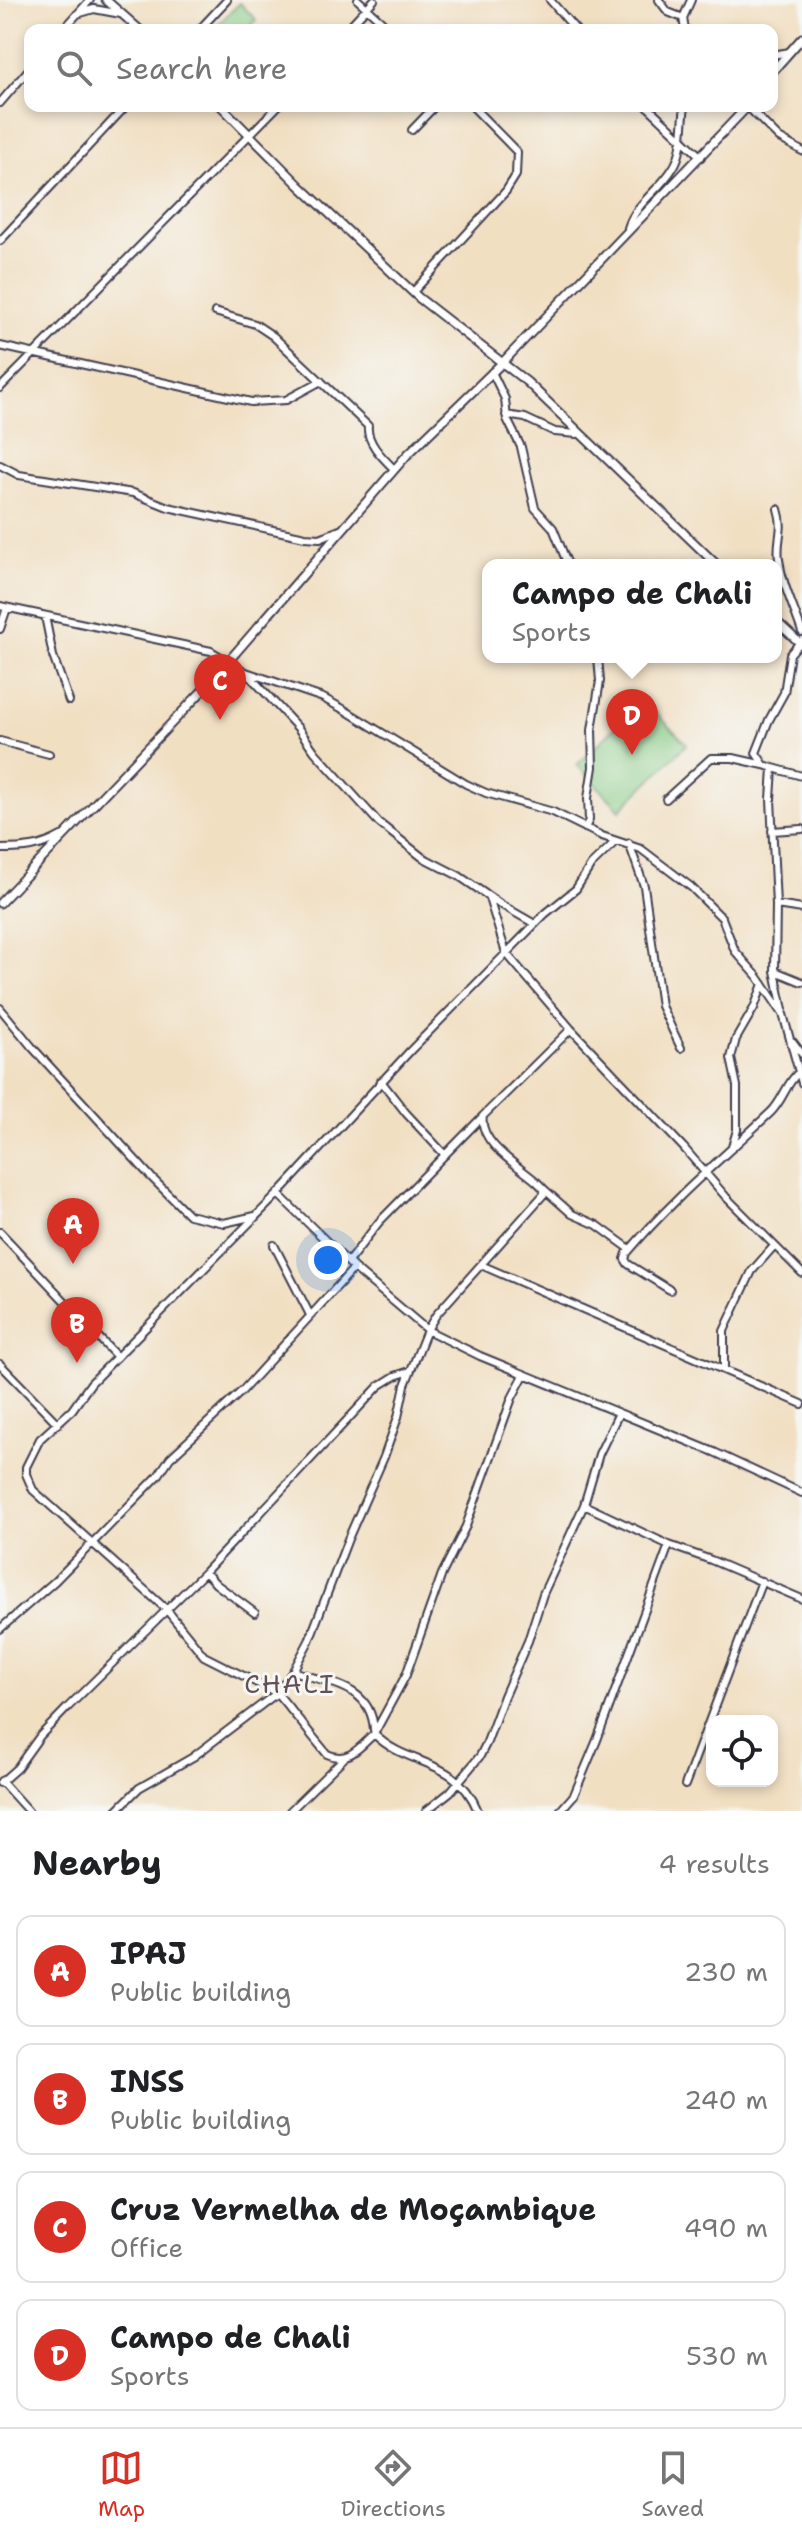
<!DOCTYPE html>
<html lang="en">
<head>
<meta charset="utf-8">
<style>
  body { margin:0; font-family:"Shantell Sans",sans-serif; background:#f2f2f2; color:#202124 }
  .controls { position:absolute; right:24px; bottom:24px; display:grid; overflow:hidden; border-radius:16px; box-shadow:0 4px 12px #0003 }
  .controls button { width:72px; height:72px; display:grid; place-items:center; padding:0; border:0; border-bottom:2px solid #e0e0e0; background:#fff; color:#202124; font:40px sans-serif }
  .you { position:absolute; left:328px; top:1260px; width:28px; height:28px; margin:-20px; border:6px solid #fff; border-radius:50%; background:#1a73e8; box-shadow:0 0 0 12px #1a73e833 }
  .badge { display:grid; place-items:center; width:52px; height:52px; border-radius:50%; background:#d93025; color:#fff; font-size:26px; font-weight:700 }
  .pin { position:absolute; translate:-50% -66px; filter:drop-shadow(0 2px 4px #0008) }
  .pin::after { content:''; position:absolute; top:42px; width:28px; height:24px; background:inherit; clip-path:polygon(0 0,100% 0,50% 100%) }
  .popup { position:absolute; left:482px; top:559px; width:300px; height:104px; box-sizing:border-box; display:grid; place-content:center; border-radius:16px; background:#fff; filter:drop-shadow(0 2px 6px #0005); font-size:26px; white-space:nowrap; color:#757577 }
  .popup b { font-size:30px; color:#202124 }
  .popup::after { content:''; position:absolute; left:50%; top:100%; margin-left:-16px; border:16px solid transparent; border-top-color:#fff }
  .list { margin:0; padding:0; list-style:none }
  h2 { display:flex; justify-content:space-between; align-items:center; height:104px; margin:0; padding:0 32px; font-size:34px }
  h2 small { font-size:26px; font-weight:400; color:#757577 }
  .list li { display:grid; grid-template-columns:52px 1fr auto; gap:24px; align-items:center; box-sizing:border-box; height:112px; margin:0 16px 16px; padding:0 16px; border:2px solid #e0e0e0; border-radius:16px }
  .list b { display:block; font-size:30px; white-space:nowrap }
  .list p { margin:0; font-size:26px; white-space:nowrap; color:#757577 }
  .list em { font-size:26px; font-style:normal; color:#757577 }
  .icon { flex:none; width:44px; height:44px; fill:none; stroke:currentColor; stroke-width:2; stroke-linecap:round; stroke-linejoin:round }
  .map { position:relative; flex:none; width:802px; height:1811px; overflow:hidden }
  .search { position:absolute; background:#fff; box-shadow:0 4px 12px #0003; left:24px; right:24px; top:24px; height:88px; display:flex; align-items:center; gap:20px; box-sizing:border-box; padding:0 28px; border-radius:16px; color:#757577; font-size:30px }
  .sheet { height:616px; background:#fff }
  nav { display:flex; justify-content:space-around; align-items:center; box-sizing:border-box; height:112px; border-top:2px solid #e0e0e0; background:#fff; font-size:22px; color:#757577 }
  nav a { display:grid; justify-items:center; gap:4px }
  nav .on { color:#d93025 }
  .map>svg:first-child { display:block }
  .green { fill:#87cb84; stroke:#547660; stroke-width:2 }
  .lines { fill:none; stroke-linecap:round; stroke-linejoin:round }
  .minor-casing { stroke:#413e4f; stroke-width:10 }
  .tertiary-casing { stroke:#413e4f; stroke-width:11 }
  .minor { stroke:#fff; stroke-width:6 }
  .tertiary { stroke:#fff; stroke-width:7 }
  .labels { text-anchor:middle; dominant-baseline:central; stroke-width:6; stroke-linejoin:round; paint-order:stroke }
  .neighbourhood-label { font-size:26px; letter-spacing:2px; fill:#615057; stroke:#f6f6f2 }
</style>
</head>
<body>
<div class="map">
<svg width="802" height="1811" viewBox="0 0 802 1811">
  <rect width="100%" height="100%" fill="#f6f6f2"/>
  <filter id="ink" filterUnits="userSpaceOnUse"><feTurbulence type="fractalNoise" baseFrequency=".0125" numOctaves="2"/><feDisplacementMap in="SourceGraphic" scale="16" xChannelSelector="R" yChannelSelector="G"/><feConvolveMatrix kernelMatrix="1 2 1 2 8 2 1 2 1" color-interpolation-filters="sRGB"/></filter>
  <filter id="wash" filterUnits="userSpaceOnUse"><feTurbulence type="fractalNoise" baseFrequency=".006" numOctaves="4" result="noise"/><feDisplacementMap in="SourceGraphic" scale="32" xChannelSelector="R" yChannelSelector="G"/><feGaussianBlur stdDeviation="1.8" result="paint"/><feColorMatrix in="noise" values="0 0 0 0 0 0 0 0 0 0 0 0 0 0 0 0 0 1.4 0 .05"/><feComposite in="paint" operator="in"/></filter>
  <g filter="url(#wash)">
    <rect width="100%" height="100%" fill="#f1dfc2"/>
    <path class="green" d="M 240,3 L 256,20 L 246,30 L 218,30 L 215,27 Z
      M 643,700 L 687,744 L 620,810 L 577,765 Z"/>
  </g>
  <g filter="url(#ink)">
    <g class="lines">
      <defs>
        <path id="minor" d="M 358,0 L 391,30
          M 550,0 L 576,30
          M 659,0 L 668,12 L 683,18
          M 77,14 L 94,9 L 121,14
          M 63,30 L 90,0
          M 199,30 L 227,0
          M 346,30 L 374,0
          M 685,30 L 683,18 L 691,0
          M 772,55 L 790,52
          M 0,103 L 30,68
          M 647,106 L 701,157
          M 747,106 L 779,138 L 802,151
          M 412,130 L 435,106
          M 628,228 C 636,202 660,190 673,168 C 684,152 682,125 685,106
          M 0,241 L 126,106
          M 413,292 L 506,191 L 516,175 L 517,152 L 472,106
          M 215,312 L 255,324 L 273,336 L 368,426 C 366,442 383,458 394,469
          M 0,346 L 251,402 L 286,400 L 321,381
          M 492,372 L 505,399 L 507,419 L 521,447 L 535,508 L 553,528 L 568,565
          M 0,388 L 278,106
          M 506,415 L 525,418 L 555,432 L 577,434
          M 0,465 L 19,475 L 133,493 L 168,507 L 305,537 L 320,538 L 340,530
          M 778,509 C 785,531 776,539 779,559 C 782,585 794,607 802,632
          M 0,606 L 211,651 L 246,672 L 298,728 L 315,752 L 379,823 L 422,857 L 459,876 L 500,904 L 535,924
          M 45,616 L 53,656 L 69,701
          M 0,629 L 7,608
          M 246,672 L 323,698 L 343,709 L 466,784 L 486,793 L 553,812 L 602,836 L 641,849 L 691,887 L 722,918 L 735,951 L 758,977 L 783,1014 L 802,1083
          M 0,741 L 49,754
          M 773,768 L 802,776
          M 666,799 L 711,758 L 733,758 L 764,765
          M 585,828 L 589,820 L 588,798 L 593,767 L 592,730 L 600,681 L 598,657
          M 772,831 L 802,829
          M 629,843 L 644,886 L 661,1006 L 681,1048
          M 0,849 C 24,849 40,848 61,836
          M 489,898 L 506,953 L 571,1029 L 684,1148 L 726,1197 L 802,1273
          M 776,905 L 802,909
          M 775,971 L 802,982
          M 0,1008 L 32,1047 L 151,1177 L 189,1215 L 224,1223 L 255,1216
          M 783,1010 L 775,971 L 776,905 L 771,799 L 773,768 L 764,765 L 756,753 L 769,720 L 784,693 L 790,654 L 802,640
          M 793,1042 L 802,1054
          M 381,1081 L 406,1113 L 445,1155
          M 732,1147 L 737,1130 L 737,1086 L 731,1058 L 736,1039 L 754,1008 L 763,984
          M 545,1190 L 572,1214 L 597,1225 L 630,1249
          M 278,1194 L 410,1051 L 545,914 L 576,889 L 591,865 L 616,841
          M 0,1232 L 117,1357
          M 274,1245 L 310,1315
          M 348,1262 L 379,1222 L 483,1116
          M 481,1265 L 802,1404
          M 670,1290 L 628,1264 L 625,1259 L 627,1253 C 670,1202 722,1158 770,1113 C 783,1101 786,1083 799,1072
          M 0,1364 L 58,1424
          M 724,1370 L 724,1331 L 752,1271 L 774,1246
          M 584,1505 L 669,1545 L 711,1560 L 802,1599
          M 205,1572 L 216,1584 L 255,1613
          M 0,1629 L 55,1581 L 158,1476 L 170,1458 L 243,1390 L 354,1268
          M 293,1671 C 328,1684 371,1684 374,1730
          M 374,1734 L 406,1675 L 442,1574 L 466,1526 L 512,1398 L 524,1375
          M 1,1781 L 28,1811
          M 0,1783 L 17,1768 L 40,1736 L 68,1707 L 205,1572 L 379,1386 L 395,1376 L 410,1371
          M 685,1785 L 762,1581
          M 116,1811 L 139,1788 L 193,1757 L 277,1693 L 293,1671 L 309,1641 L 348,1539 L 384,1457 L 398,1417 L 405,1385 L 427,1330 L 436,1315 L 544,1194 L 544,1189 L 537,1182 C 519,1166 478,1143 483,1116 L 571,1029
          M 290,1811 L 344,1758
          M 426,1811 L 450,1792 L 480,1756 L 487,1742 L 504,1696 L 528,1641 L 543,1594 L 584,1505 L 599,1454 L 619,1413
          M 478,1811 C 455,1755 409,1769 374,1734 C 360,1747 348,1764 327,1754 L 277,1693 L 204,1656 L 166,1609 L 33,1490 L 26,1474 L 26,1467 L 40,1439 L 72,1410 L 91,1383 L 278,1194 L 354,1268 L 427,1330 L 480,1356 L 714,1452 L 802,1493
          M 560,1811 L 574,1795 L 597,1740 L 669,1545"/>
        <path id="tertiary" d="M 106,0 L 140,30
          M 772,72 L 802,38
          M 221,106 L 299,185 L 419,298 L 527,382 L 717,565
          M 776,621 L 802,645
          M 0,903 L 206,687 L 407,455 L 503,362 L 748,106"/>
      </defs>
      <use href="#minor" class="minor-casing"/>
      <use href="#tertiary" class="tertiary-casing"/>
      <use href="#minor" class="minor"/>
      <use href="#tertiary" class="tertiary"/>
    </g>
  </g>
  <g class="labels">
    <g class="neighbourhood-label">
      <text x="290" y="1683">CHALI</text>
    </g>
  </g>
</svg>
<div class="controls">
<button><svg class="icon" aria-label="locate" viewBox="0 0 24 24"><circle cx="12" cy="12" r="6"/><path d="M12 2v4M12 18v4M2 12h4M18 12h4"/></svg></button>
</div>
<div class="you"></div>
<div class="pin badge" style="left:73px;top:1264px">A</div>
<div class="pin badge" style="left:77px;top:1363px">B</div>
<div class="pin badge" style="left:220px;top:720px">C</div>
<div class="pin badge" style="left:632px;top:755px">D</div>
<div class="popup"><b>Campo de Chali</b>Sports</div>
<div class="search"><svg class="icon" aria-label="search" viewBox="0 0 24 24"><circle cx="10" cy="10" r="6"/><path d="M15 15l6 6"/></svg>Search here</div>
</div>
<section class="sheet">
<h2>Nearby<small>4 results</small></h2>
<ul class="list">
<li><span class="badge">A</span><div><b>IPAJ</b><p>Public building</p></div><em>230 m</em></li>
<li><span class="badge">B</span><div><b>INSS</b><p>Public building</p></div><em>240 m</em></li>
<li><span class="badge">C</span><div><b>Cruz Vermelha de Moçambique</b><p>Office</p></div><em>490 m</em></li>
<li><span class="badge">D</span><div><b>Campo de Chali</b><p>Sports</p></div><em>530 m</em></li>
</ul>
</section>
<nav>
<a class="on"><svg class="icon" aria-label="map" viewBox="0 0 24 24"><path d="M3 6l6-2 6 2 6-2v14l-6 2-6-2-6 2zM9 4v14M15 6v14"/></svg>Map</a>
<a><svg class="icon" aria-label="directions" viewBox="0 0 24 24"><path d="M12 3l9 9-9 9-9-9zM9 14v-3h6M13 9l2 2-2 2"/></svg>Directions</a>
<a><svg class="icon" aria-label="saved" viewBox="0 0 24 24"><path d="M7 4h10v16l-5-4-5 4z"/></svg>Saved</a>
</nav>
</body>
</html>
